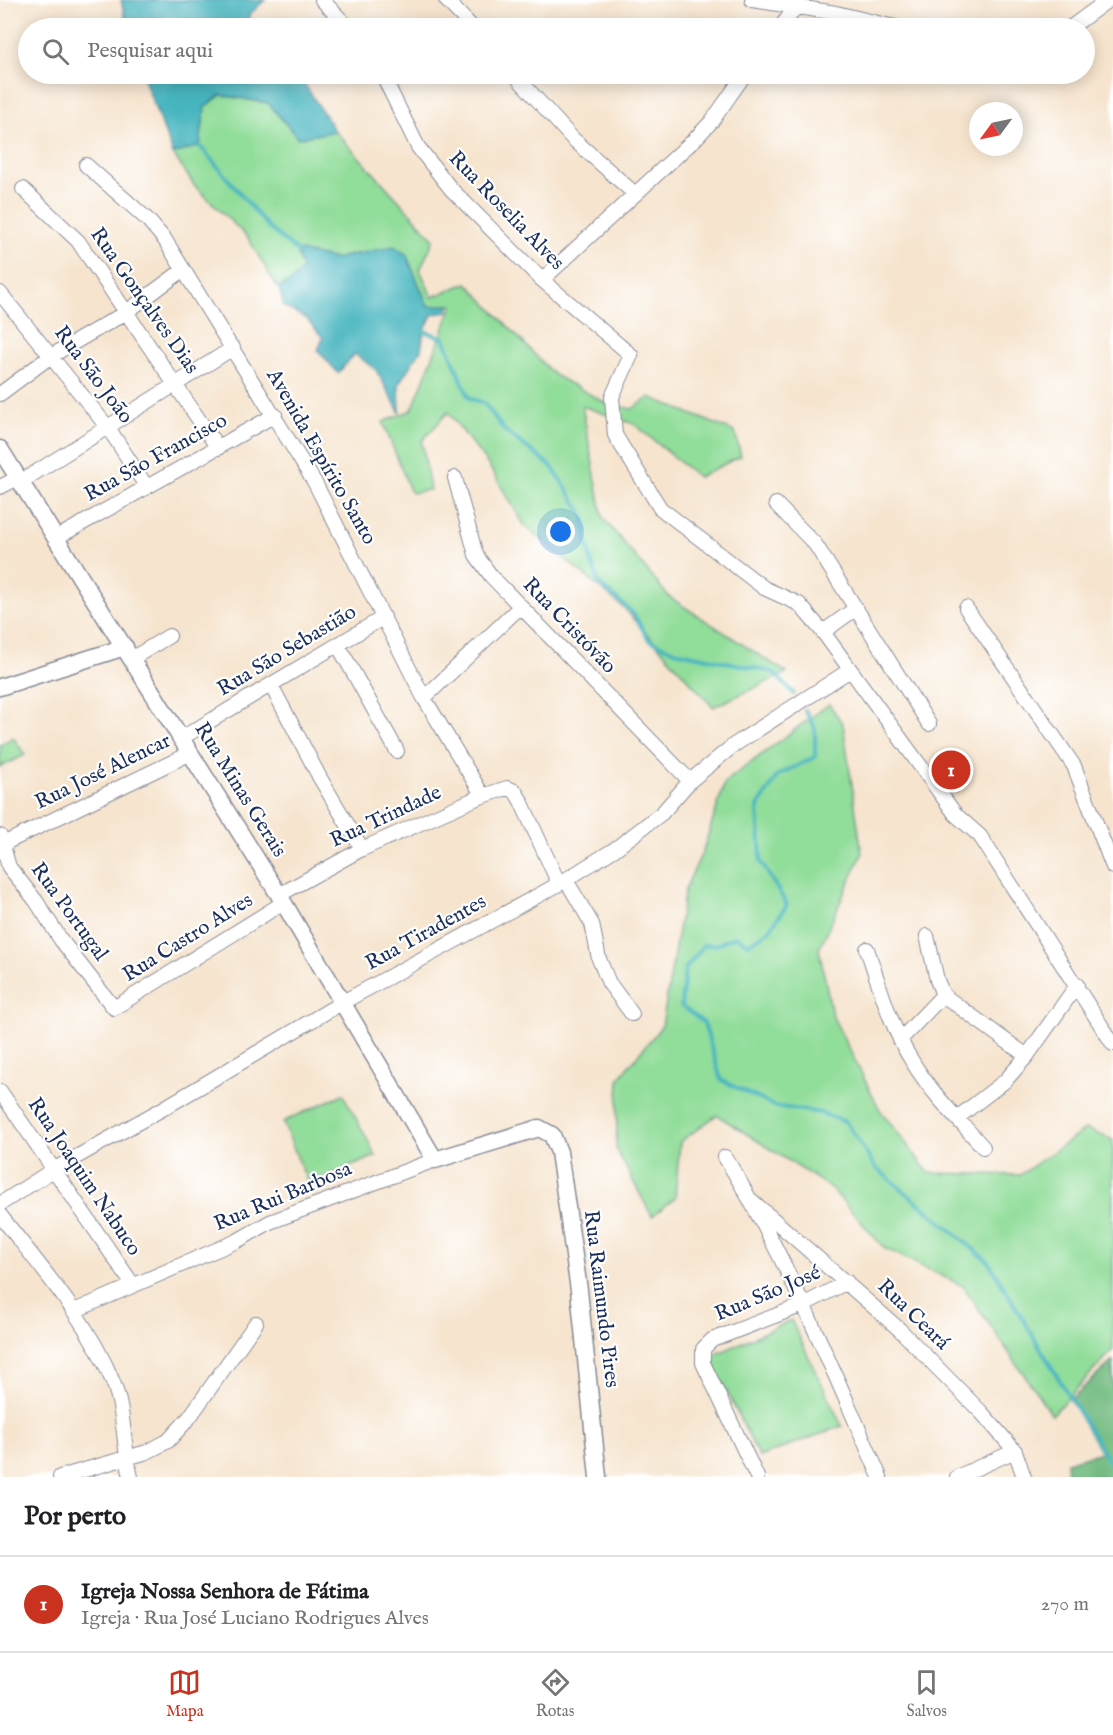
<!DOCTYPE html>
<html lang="pt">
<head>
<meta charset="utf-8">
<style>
  body { margin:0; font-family:"IM FELL English",serif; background:#f2f2f2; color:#202124 }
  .compass { position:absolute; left:969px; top:102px; width:54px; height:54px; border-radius:50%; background:#fff; box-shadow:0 3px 15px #0003; rotate:237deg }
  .you { position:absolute; left:561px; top:532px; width:21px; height:21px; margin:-15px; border:4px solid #fff; border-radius:50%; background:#1a73e8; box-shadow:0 0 0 9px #1a73e833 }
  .badge { display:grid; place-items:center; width:39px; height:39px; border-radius:50%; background:#c8321e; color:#fff; font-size:20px; font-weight:700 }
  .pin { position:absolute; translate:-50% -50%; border:3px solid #fff; box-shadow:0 2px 6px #0006 }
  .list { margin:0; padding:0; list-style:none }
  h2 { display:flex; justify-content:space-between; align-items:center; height:78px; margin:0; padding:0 24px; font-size:26px }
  h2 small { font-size:20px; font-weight:400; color:#757577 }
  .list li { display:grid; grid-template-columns:39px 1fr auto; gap:18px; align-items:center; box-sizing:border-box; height:96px; padding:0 24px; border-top:2px solid #e0e0e0 }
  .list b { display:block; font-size:22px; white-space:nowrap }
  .list p { margin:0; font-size:20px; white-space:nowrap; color:#757577 }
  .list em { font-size:20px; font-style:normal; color:#757577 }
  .icon { flex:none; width:33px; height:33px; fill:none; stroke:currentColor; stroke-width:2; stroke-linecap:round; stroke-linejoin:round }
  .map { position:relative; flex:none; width:1113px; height:1477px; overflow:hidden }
  .search { position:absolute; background:#fff; box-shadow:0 3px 15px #0003; left:18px; right:18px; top:18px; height:66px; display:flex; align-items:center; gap:15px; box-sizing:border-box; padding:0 21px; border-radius:33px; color:#757577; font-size:22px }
  .sheet { height:174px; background:#fff }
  nav { display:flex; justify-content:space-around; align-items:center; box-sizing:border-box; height:84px; border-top:2px solid #e0e0e0; background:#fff; font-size:16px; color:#757577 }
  nav a { display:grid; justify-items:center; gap:3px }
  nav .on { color:#c8321e }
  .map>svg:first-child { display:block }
  .green { fill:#91dd9a; stroke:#56867c; stroke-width:1.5 }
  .forest { fill:#74bc82; stroke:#487670; stroke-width:1.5 }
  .water { fill:#46b5bf; stroke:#30728e; stroke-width:1.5 }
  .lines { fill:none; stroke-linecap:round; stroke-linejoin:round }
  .stream { stroke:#46b5bf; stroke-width:4 }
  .minor-casing { stroke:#888a96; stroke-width:16 }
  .tertiary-casing { stroke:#888a96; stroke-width:19 }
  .minor { stroke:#fff; stroke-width:14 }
  .tertiary { stroke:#fff; stroke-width:16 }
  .labels { text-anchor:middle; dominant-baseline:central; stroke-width:4.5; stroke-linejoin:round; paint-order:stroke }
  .street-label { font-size:21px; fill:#1b2f5e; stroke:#fff }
</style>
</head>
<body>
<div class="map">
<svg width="1113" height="1477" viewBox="0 0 1113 1477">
  <rect width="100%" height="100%" fill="#fff"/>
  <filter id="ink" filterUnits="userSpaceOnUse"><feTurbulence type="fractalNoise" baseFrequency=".0167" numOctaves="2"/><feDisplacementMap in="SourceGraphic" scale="12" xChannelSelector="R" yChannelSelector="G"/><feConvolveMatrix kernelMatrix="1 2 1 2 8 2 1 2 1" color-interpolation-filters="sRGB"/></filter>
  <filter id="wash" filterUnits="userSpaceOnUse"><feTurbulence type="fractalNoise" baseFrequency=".008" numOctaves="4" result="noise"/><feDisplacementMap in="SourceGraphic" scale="24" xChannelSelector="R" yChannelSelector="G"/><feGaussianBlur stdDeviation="1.35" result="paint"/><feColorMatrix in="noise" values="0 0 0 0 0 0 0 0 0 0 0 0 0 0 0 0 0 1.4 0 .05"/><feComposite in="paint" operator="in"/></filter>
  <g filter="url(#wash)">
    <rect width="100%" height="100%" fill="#f6e4ce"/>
    <path class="green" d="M 221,95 L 268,103 L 298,138 L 335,131 L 434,239 L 420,270 L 432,297 L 467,283 L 554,375 L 606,403 L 632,409 L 650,397 L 735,432 L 741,456 L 698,477 L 634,424 L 582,406 L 603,518 L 669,597 L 787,673 L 713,707 L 624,608 L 525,526 L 489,466 L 448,412 L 422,441 L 430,490 L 411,493 L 383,422 L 412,410 L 453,305 L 428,306 L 406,254 L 358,253 L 335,259 L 296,251 L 303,269 L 291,282 L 277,287 L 248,238 L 194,185 L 173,154 L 200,145 L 205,107 Z
      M 829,704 L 843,724 L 862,854 L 819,949 L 832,1015 L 880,1110 L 929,1173 L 1020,1175 L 1086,1129 L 1113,1140 L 1113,1350 L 1052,1415 L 963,1286 L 884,1248 L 831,1188 L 717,1115 L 680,1142 L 675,1198 L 652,1216 L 616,1149 L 619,1078 L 662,1026 L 685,889 L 703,851 L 725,782 Z
      M 13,737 L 25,755 L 0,767 L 0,745 Z
      M 343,1094 L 376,1156 L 308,1184 L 283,1122 Z
      M 791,1320 L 842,1426 L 759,1457 L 710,1357 Z"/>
    <path class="forest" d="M 1113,1361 L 1113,1477 L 1067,1477 L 1066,1462 L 1101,1452 L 1070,1400 Z"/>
    <path class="water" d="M 121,0 L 265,0 L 248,16 L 256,28 L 127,28 Z
      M 142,74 L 298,74 L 335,131 L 298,138 L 268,103 L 221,95 L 205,107 L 200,146 L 173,154 Z
      M 394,246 L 406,254 L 428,306 L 449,305 L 448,312 L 433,314 L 424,331 L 421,350 L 399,383 L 400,413 L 376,370 L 355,354 L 338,373 L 318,350 L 323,338 L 306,318 L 284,307 L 279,288 L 291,282 L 302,269 L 296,250 L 335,259 Z"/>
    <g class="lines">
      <path class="stream" d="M 200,146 L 270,229 L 299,253
        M 420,330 L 444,338 L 469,398 L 484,403 L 504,430 L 552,467 L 583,514 L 590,557 L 599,584 L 633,613 L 649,640 L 675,651 L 773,672 L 794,694
        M 805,710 L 815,728 L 815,757 L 778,775 L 758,807 L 761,862 L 787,905 L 769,931 L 748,944 L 735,936 L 716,945 L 704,945 L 685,969 L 681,1006 L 704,1023 L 721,1080 L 774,1106 L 821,1113 L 846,1122 L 875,1167 L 988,1261 L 1113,1469"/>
    </g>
  </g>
  <g filter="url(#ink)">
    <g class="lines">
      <defs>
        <path id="minor" d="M 322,0 L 349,28
          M 446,0 L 473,28
          M 752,0 L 836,13 L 899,28
          M 780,28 L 797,6
          M 1070,28 L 1108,0
          M 382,74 L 418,147 L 451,189 L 542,280 L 631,355 L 612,397 L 615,435 L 660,508 L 764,588 L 799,604 L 823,632 L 956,815 L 980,836 L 989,850 L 1113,1044
          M 514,74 L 572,138 L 635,194
          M 86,165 L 148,220 L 165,240 L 315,483 L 424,698 L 483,796
          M 23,189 L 78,241 L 218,448
          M 542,280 L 695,139 L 712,121 L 745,74
          M 0,293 L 109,429 L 146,486
          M 0,394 L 51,356 L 125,313 L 183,270
          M 455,478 L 476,555 L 491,576 L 690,781
          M 22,481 L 233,348
          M 0,487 L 18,478
          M 776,504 L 815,544 L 929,724
          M 58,537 L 275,415
          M 966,608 L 1074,766 L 1113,867
          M 823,632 L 855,609
          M 338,645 L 397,751
          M 133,658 L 169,636
          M 271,685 L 320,778 L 362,849
          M 424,698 L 521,606
          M 180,739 L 384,617
          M 0,836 L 9,867 L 36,901 L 61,940 L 114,1008 L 283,903
          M 3,844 L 189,754
          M 566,880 L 592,924 L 599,959 L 609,983 L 632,1014
          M 279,895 L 362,849 L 477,798 L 507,788 L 515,791 L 521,801 L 559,884
          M 927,936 L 937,980 L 943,995 L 1027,1056
          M 867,949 C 880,987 891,1028 912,1061 C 931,1093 958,1119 983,1147
          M 900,1040 L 943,995
          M 0,1091 L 133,1285
          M 957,1118 L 1005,1081 L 1027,1056 L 1077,985
          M 725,1157 C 787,1258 832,1369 880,1477
          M 751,1200 L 899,1329 L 982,1413 L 1015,1451 L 1024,1477
          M 0,1204 L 53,1170 L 164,1108 L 343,1002 L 559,884 L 615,849 L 662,813 L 690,781 L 734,745 L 850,670
          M 0,1215 C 41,1268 88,1320 113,1382 C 125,1411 123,1447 131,1477
          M 74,1311 L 237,1241 L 270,1222 L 435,1160
          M 60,1477 L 147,1452 L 168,1441 L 189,1418 L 256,1323
          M 757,1477 L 703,1363 L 703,1349 L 712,1340 L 803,1305 L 847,1282
          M 957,1477 L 1015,1451"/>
        <path id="tertiary" d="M 0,449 L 279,895 L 435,1160 L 539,1128 L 552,1135 L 559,1152 L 579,1290 L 598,1477
          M 0,687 L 125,647"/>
      </defs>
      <use href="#minor" class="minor-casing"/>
      <use href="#tertiary" class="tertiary-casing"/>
      <use href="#minor" class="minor"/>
      <use href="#tertiary" class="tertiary"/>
    </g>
  </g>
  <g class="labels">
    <g class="street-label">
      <text transform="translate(506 211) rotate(46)">Rua Roselia Alves</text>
      <text transform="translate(144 301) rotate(55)">Rua Gonçalves Dias</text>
      <text transform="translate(93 375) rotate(53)">Rua São João</text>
      <text transform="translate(321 457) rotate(60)">Avenida Espírito Santo</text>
      <text transform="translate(156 458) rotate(-29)">Rua São Francisco</text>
      <text transform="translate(569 626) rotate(46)">Rua Cristóvão</text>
      <text transform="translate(287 651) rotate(-31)">Rua São Sebastião</text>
      <text transform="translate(103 772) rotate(-26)">Rua José Alencar</text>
      <text transform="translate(240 790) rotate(58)">Rua Minas Gerais</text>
      <text transform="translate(386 817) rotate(-25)">Rua Trindade</text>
      <text transform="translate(69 912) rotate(54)">Rua Portugal</text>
      <text transform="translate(426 933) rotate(-29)">Rua Tiradentes</text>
      <text transform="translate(188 938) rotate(-32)">Rua Castro Alves</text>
      <text transform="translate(84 1177) rotate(56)">Rua Joaquim Nabuco</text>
      <text transform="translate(283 1197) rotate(-23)">Rua Rui Barbosa</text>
      <text transform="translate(768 1294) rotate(-23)">Rua São José</text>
      <text transform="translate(601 1299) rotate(83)">Rua Raimundo Pires</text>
      <text transform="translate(913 1315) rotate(44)">Rua Ceará</text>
    </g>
  </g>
</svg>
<svg class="compass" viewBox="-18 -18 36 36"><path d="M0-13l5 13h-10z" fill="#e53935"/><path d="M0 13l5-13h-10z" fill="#757577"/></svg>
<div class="you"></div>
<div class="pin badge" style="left:951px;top:770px">1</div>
<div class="search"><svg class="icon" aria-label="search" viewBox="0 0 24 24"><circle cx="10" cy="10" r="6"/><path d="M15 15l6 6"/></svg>Pesquisar aqui</div>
</div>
<section class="sheet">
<h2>Por perto<small></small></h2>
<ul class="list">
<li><span class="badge">1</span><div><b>Igreja Nossa Senhora de Fátima</b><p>Igreja · Rua José Luciano Rodrigues Alves</p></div><em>270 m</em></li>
</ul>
</section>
<nav>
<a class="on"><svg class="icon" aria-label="map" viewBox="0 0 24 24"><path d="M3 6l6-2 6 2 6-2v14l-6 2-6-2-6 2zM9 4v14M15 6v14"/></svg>Mapa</a>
<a><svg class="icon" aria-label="directions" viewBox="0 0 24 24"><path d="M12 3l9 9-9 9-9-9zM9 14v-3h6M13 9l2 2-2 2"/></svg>Rotas</a>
<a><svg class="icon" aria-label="saved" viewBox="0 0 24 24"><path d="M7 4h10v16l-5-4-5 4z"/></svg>Salvos</a>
</nav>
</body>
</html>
